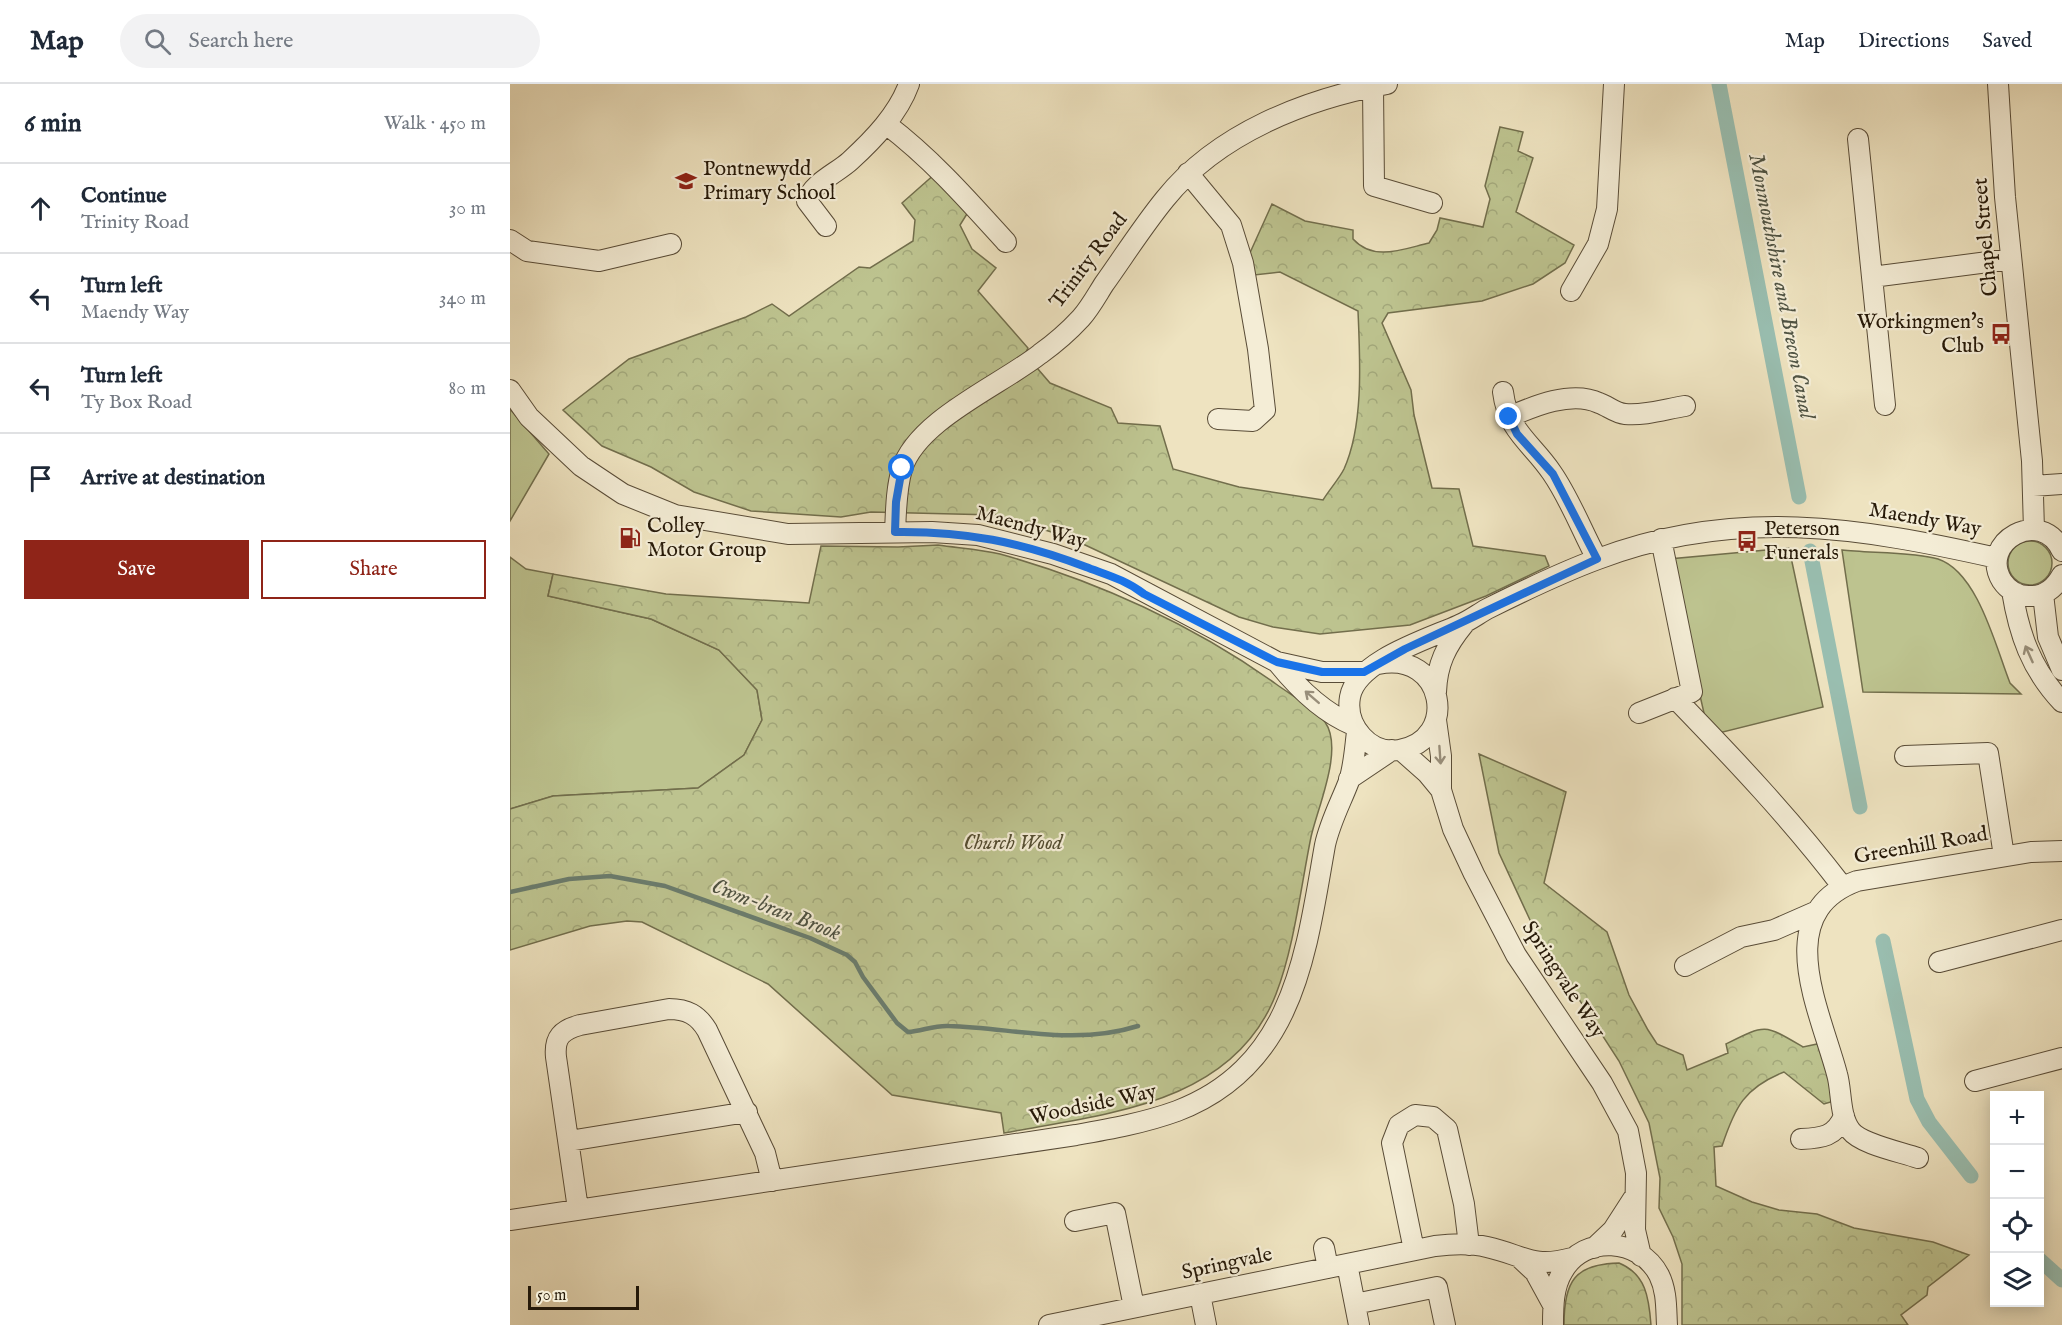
<!DOCTYPE html>
<html lang="en">
<head>
<meta charset="utf-8">
<style>
  body { margin:0; font-family:"IM FELL English",serif; background:#f2f2f3; color:#1f2937 }
  .controls { position:absolute; right:18px; bottom:18px; display:grid; overflow:hidden; border-radius:0px; box-shadow:0 3px 15px #0003 }
  .controls button { width:54px; height:54px; display:grid; place-items:center; padding:0; border:0; border-bottom:2px solid #e0e1e3; background:#fff; color:#1f2937; font:30px sans-serif }
  .scale { position:absolute; left:18px; bottom:15px; width:111px; box-sizing:border-box; padding-left:6px; border:3px solid #271a09; border-top:0; font-size:16px; line-height:21px; white-space:nowrap; color:#271a09; -webkit-text-stroke:4px #f4edd6; paint-order:stroke }
  .stop { position:absolute; width:18px; height:18px; margin:-14px; border:4px solid #1a73e8; border-radius:50%; background:#fff }
  .stop.end { background:#1a73e8; border-color:#fff; box-shadow:0 2px 6px #0008 }
  .list { margin:0; padding:0; list-style:none }
  h2 { display:flex; justify-content:space-between; align-items:center; height:78px; margin:0; padding:0 24px; font-size:26px }
  h2 small { font-size:20px; font-weight:400; color:#747a83 }
  .list li { display:grid; grid-template-columns:39px 1fr auto; gap:18px; align-items:center; box-sizing:border-box; height:90px; padding:0 24px; border-top:2px solid #e0e1e3 }
  .list b { display:block; font-size:22px; white-space:nowrap }
  .list p { margin:0; font-size:20px; white-space:nowrap; color:#747a83 }
  .list em { font-size:20px; font-style:normal; color:#747a83 }
  .actions { display:flex; gap:12px; padding:18px 24px }
  .actions a { flex:1; padding:14px 0; border:2px solid #8f2418; border-radius:0px; text-align:center; font-size:21px; color:#8f2418 }
  .actions .main { background:#8f2418; color:#fff }
  .icon { flex:none; width:33px; height:33px; fill:none; stroke:currentColor; stroke-width:2; stroke-linecap:round; stroke-linejoin:round }
  .map { position:relative; flex:none; width:1552px; height:1241px; overflow:hidden }
  header { display:flex; align-items:center; gap:36px; box-sizing:border-box; height:84px; padding:0 30px; background:#fff; border-bottom:2px solid #e0e1e3 }
  header strong { font-size:28px }
  nav { display:flex; gap:33px; margin-inline-start:auto; font-size:21px }
  .search { width:420px; height:54px; background:#f2f2f3; display:flex; align-items:center; gap:15px; box-sizing:border-box; padding:0 21px; border-radius:33px; color:#747a83; font-size:22px }
  main { display:flex }
  aside { flex:1; background:#fff }
  .map>svg:first-child { display:block }
  .grass { fill:#bdc38f; stroke:#726e4c; stroke-width:1.5 }
  .forest { fill:url(#forest-crowns); stroke:#726e4c; stroke-width:1.5 }
  .lines { fill:none; stroke-linecap:round; stroke-linejoin:round }
  .stream { stroke:#6b7c6d; stroke-width:4.5 }
  .canal { stroke:#99beb0; stroke-width:15 }
  .minor-casing { stroke:#594c37; stroke-width:22 }
  .minor { stroke:#f4edd6; stroke-width:20 }
  .oneway { stroke:#988e7a }
  .route { stroke:#1a73e8; stroke-width:8 }
  .labels { text-anchor:middle; dominant-baseline:central; stroke-width:4.5; stroke-linejoin:round; paint-order:stroke }
  .poi-label { font-size:21px; fill:#271a09; stroke:#f4edd6; text-anchor:start }
  .street-label { font-size:21px; fill:#271a09; stroke:#f4edd6 }
  .park-label { font-size:21px; font-style:italic; fill:#544d31; stroke:#f4edd6 }
  .water-label { font-size:22px; font-style:italic; fill:#4f5343; stroke:#f4edd6 }
</style>
</head>
<body>
<header>
<strong>Map</strong>
<div class="search"><svg class="icon" aria-label="search" viewBox="0 0 24 24"><circle cx="10" cy="10" r="6"/><path d="M15 15l6 6"/></svg>Search here</div>
<nav><a>Map</a><a>Directions</a><a>Saved</a></nav>
</header>
<main>
<aside>
<h2>6 min<small>Walk · 450 m</small></h2>
<ul class="list">
<li><svg class="icon" aria-label="ahead" viewBox="0 0 24 24"><path d="M12 20V5M6 11l6-6 6 6"/></svg><div><b>Continue</b><p>Trinity Road</p></div><em>30 m</em></li>
<li><svg class="icon" aria-label="left" viewBox="0 0 24 24"><path d="M17 20v-9H6M10 6l-5 5 5 5"/></svg><div><b>Turn left</b><p>Maendy Way</p></div><em>340 m</em></li>
<li><svg class="icon" aria-label="left" viewBox="0 0 24 24"><path d="M17 20v-9H6M10 6l-5 5 5 5"/></svg><div><b>Turn left</b><p>Ty Box Road</p></div><em>80 m</em></li>
<li><svg class="icon" aria-label="arrive" viewBox="0 0 24 24"><path d="M6 21V4h12l-3 4 3 4H6"/></svg><div><b>Arrive at destination</b></div></li>
</ul>
<div class="actions"><a class="main">Save</a><a>Share</a></div>
</aside>
<div class="map">
<svg width="1552" height="1241" viewBox="0 0 1552 1241">
  <defs>
    <pattern id="forest-crowns" width="20" height="18" patternUnits="userSpaceOnUse" patternTransform="scale(1.5)"><rect width="20" height="18" fill="#bdc38f"/><path d="M2 6a3 3 0 1 1 6 0M12 15a3 3 0 1 1 6 0" fill="none" stroke="#a2a77a"/></pattern>
  </defs>
  <rect width="100%" height="100%" fill="#eee3c0"/>
  <filter id="stains"><feTurbulence type="fractalNoise" baseFrequency=".00333" numOctaves="4"/><feColorMatrix values="0 0 0 0 .2 0 0 0 0 .09 0 0 0 0 .02 0 0 0 .5 -.17"/></filter>
  <radialGradient id="worn" r=".72"><stop offset=".6" stop-color="#630" stop-opacity="0"/><stop offset="1" stop-color="#630" stop-opacity=".3"/></radialGradient>
  <path class="grass" d="M 0,325 L 39,370 L 0,437 Z
    M1498 479a22 22 0 1 1 44 0a22 22 0 1 1-44 0Z
    M 1279,464 L 1313,623 L 1205,650 L 1196,638 L 1159,475 Z
    M 1332,466 C 1357,469 1406,468 1428,475 C 1468,488 1486,564 1500,599 L 1511,610 L 1353,608 Z
    M 0,473 L 16,485 L 43,490 L 38,512 L 141,535 L 209,566 L 247,606 L 252,636 L 234,671 L 188,704 L 43,712 L 0,725 Z"/>
  <path class="forest" d="M 990,43 L 1013,48 L 1008,67 L 1023,74 L 1006,128 L 1064,161 L 1055,179 L 1023,200 L 972,217 L 878,229 L 872,239 L 901,306 L 904,331 L 922,404 L 949,405 L 963,462 L 1035,472 L 1039,482 L 976,512 L 900,541 L 810,550 L 763,543 L 729,533 L 558,453 L 486,431 L 361,428 L 331,433 L 241,427 L 184,408 L 141,383 L 92,362 L 53,326 L 119,275 L 236,233 L 262,220 L 279,232 L 349,183 L 360,184 L 403,157 L 405,136 L 392,119 L 426,89 L 460,125 L 450,141 L 462,165 L 486,184 L 468,207 L 518,264 L 515,270 L 540,299 L 601,324 L 608,339 L 650,342 L 663,385 L 729,403 L 813,416 C 819,406 829,395 834,385 C 854,341 850,274 848,227 L 770,188 L 744,191 L 739,171 L 762,120 L 795,137 L 843,146 L 843,155 C 864,178 893,165 919,159 L 927,146 L 930,134 L 973,143 L 980,115 L 975,102 Z
    M 428,461 C 448,464 470,465 490,470 C 587,497 684,541 766,600 C 781,611 803,623 815,638 C 834,665 808,722 801,753 C 791,802 784,864 766,910 C 723,1021 594,1030 494,1049 L 491,1029 L 382,1011 L 258,900 L 132,838 L 117,837 L 80,842 L 0,866 L 0,725 L 43,712 L 188,704 L 234,671 L 252,636 L 247,606 L 209,566 L 141,535 L 38,512 L 43,490 L 156,510 L 299,519 L 311,462 L 388,463 Z
    M 969,670 L 1056,708 L 1034,799 L 1097,848 L 1119,911 L 1138,946 L 1147,960 L 1173,971 L 1177,986 L 1218,969 L 1216,960 C 1256,940 1254,940 1293,963 L 1312,959 L 1324,1017 L 1314,1020 L 1274,988 C 1234,1004 1225,1023 1212,1062 L 1204,1063 L 1206,1102 L 1242,1118 L 1269,1126 L 1307,1130 L 1344,1144 L 1423,1158 L 1459,1171 L 1418,1203 L 1417,1211 L 1391,1231 L 1398,1241 L 1172,1241 L 1172,1180 L 1163,1153 L 1149,1124 L 1150,1094 L 1139,1039 L 1109,977 L 1026,849 L 989,769 Z
    M 1109,1179 C 1136,1190 1139,1214 1141,1241 L 1054,1241 C 1054,1198 1064,1180 1109,1179 Z"/>
  <g class="lines">
    <path class="stream" d="M 0,808 L 59,795 L 100,792 L 155,802 L 300,854 L 337,871 L 345,878 L 353,893 L 387,939 L 398,948 C 412,947 425,941 439,942 C 503,944 565,962 628,942"/>
    <path class="canal" d="M 1209,0 L 1289,413
      M 1300,467 L 1350,723
      M 1373,857 L 1407,1015 L 1419,1038 L 1461,1092
      M 1530,1176 L 1552,1196"/>
    <defs>
      <path id="minor" d="M 1488,0 L 1495,113 L 1522,377 L 1524,446
        M 863,3 L 864,102 L 922,119
        M 376,40 C 422,75 458,116 496,158
        M 1348,55 L 1375,321
        M 678,89 L 721,141 L 733,179 L 748,265 L 755,326 L 743,337 L 708,335
        M 316,142 L 297,117 C 302,99 327,89 340,77 C 364,55 388,30 399,0
        M 0,156 L 17,167 L 89,177 L 161,160
        M 1362,193 L 1501,175
        M 1061,207 L 1088,160 L 1097,125 L 1104,0
        M 0,306 L 19,333 L 71,382 L 113,410 L 165,431 L 278,450 L 422,448 L 468,451 L 543,470 L 601,490 L 767,578 L 812,588 L 854,588
        M 993,308 C 998,348 1022,359 1042,389 C 1060,415 1072,447 1087,475
        M 999,333 C 1024,322 1062,306 1089,319 C 1098,322 1105,329 1115,330 C 1135,332 1156,325 1175,322
        M 1523,402 L 1552,400
        M 385,448 C 386,428 386,405 392,385 C 407,336 491,301 530,270 C 544,260 559,247 571,234 C 580,224 587,211 594,200 C 614,172 633,142 655,115 C 708,49 796,15 877,0
        M 1552,467 C 1531,422 1468,458 1492,497 C 1498,506 1508,512 1519,512 C 1534,513 1545,504 1552,491
        M 1502,507 C 1509,550 1521,585 1552,618
        M 1533,510 L 1538,553 L 1552,586
        M 767,578 C 787,603 814,629 843,641
        M 868,580 C 935,566 950,656 889,666 C 860,671 835,642 840,613 C 846,577 918,555 949,541 C 959,537 968,530 977,525 C 1013,507 1050,489 1088,475 C 1225,423 1349,443 1487,474
        M 926,608 C 927,580 936,562 954,540
        M 1165,614 C 1224,675 1281,735 1332,802
        M 1129,629 L 1182,608 L 1151,455
        M 926,636 L 931,672 L 931,706 L 943,745 L 964,790 L 1006,871 L 1092,999 L 1118,1047 L 1126,1089 L 1125,1146 L 1131,1172
        M 891,666 L 917,689 L 931,706
        M 1395,672 L 1478,669 L 1494,772
        M 839,695 L 882,666
        M 1429,878 L 1552,846
        M 1175,882 L 1231,853 L 1264,846 L 1305,828
        M 1465,997 L 1552,974
        M 1291,1055 C 1312,1054 1325,1053 1334,1032
        M 59,1057 L 237,1028
        M 1408,1074 C 1391,1068 1351,1060 1341,1047 C 1329,1032 1332,1007 1327,990 C 1310,926 1260,829 1347,797 L 1521,768 L 1552,767
        M 68,1125 L 46,973 C 44,953 52,946 70,941 L 159,925 C 177,925 188,931 197,946 L 255,1069 L 262,1097
        M 0,1136 L 566,1051 C 600,1045 634,1039 667,1027 C 785,982 796,868 815,761 C 820,738 831,718 839,697 C 844,682 845,663 847,648
        M 565,1137 L 605,1129 L 624,1223
        M 814,1164 L 818,1184
        M 1084,1164 L 1103,1146 L 1123,1115
        M 904,1166 L 882,1059 L 889,1041 L 905,1031 L 923,1033 L 937,1045 L 954,1120 L 959,1161
        M 1011,1175 L 1025,1188 L 1043,1221
        M 837,1180 L 849,1241
        M 690,1210 L 696,1241
        M 845,1220 L 927,1203 L 935,1241
        M 539,1241 L 925,1162 C 942,1160 960,1159 977,1163 C 1014,1171 1021,1185 1062,1174
        M 1043,1241 C 1043,1223 1043,1203 1053,1187 C 1074,1150 1130,1154 1149,1191 C 1157,1207 1156,1224 1157,1241"/>
    </defs>
    <use href="#minor" class="minor-casing"/>
    <use href="#minor" class="minor"/>
  </g>
  <defs><path id="oneway-shaft" d="M-6 0H5M1.5-3L5.5 0L1.5 3" fill="none" stroke-width="1.6" stroke-linecap="round" stroke-linejoin="round" transform="scale(1.5)"/></defs>
  <g class="oneway">
    <use href="#oneway-shaft" transform="translate(1519 570) rotate(-114)"/>
    <use href="#oneway-shaft" transform="translate(802 613) rotate(-139)"/>
    <use href="#oneway-shaft" transform="translate(930 671) rotate(86)"/>
  </g>
  <g class="lines">
    <path class="route" d="M 392,384 L 386,418 L 385,448 C 455,447 511,458 576,483 C 597,491 616,496 634,510 L 767,578 L 812,588 L 854,588 L 895,565 L 1087,475 L 1043,390 L 1007,350 L 999,333"/>
  </g>
  <defs>
    <symbol id="school-bare" viewBox="-9 -9 18 18"><path d="M0-5L7-2L0 1L-7-2ZM-4 1L0 2.5L4 1V4Q0 6-4 4Z" fill="#8f2418" stroke="#f4edd6" stroke-width="2.5" paint-order="stroke"/></symbol>
    <symbol id="bus-bare" viewBox="-9 -9 18 18"><path d="M-5-6H5V4H4V6H2V4H-2V6H-4V4H-5ZM-3.5-4V0h7V-4ZM-3.5 1.2v1.5H-2V1.2ZM2 1.2v1.5H3.5V1.2Z" fill="#8f2418" stroke="#f4edd6" stroke-width="2.5" paint-order="stroke"/></symbol>
    <symbol id="fuel-bare" viewBox="-9 -9 18 18"><path d="M-5.5-6h7V0h2V4h1.3V-2.5L3-4.5l.8-.8L6-3V5H2.5V1h-1V6h-7ZM-4.2-4.7v3.2H.2V-4.7Z" fill="#8f2418" stroke="#f4edd6" stroke-width="2.5" paint-order="stroke"/></symbol>
  </defs>
  <g fill-rule="evenodd">
    <use href="#school-bare" x="161" y="82" width="30" height="30"/>
    <use href="#bus-bare" x="1476" y="235" width="30" height="30"/>
    <use href="#fuel-bare" x="105" y="439" width="30" height="30"/>
    <use href="#bus-bare" x="1222" y="442" width="30" height="30"/>
  </g>
  <g class="labels">
    <g class="poi-label">
      <text x="193" y="85">Pontnewydd<tspan x="193" dy="24">Primary School</tspan></text>
      <text x="1474" y="238" text-anchor="end">Workingmen's<tspan x="1474" dy="24">Club</tspan></text>
      <text x="137" y="442">Colley<tspan x="137" dy="24">Motor Group</tspan></text>
      <text x="1254" y="445">Peterson<tspan x="1254" dy="24">Funerals</tspan></text>
    </g>
    <g class="street-label">
      <text transform="translate(1476 153) rotate(-95)">Chapel Street</text>
      <text transform="translate(579 177) rotate(-53)">Trinity Road</text>
      <text transform="translate(1415 436) rotate(10)">Maendy Way</text>
      <text transform="translate(521 444) rotate(15)">Maendy Way</text>
      <text transform="translate(1411 762) rotate(-10)">Greenhill Road</text>
      <text transform="translate(1053 896) rotate(57)">Springvale Way</text>
      <text transform="translate(583 1021) rotate(-12)">Woodside Way</text>
      <text transform="translate(717 1180) rotate(-12)">Springvale</text>
    </g>
    <g class="park-label">
      <text x="503" y="759">Church Wood</text>
    </g>
    <g class="water-label">
      <text transform="translate(1271 202) rotate(79)">Monmouthshire and Brecon Canal</text>
      <text transform="translate(266 826) rotate(21)">Cwm-bran Brook</text>
    </g>
  </g>
  <rect width="100%" height="100%" filter="url(#stains)"/>
  <rect width="100%" height="100%" fill="url(#worn)"/>
</svg>
<div class="controls">
<button>+</button>
<button>−</button>
<button><svg class="icon" aria-label="locate" viewBox="0 0 24 24"><circle cx="12" cy="12" r="6"/><path d="M12 2v4M12 18v4M2 12h4M18 12h4"/></svg></button>
<button><svg class="icon" aria-label="layers" viewBox="0 0 24 24"><path d="M12 4l9 5-9 5-9-5zM3 14l9 5 9-5"/></svg></button>
</div>
<div class="scale">50 m</div>
<div class="stop" style="left:392px;top:384px"></div>
<div class="stop end" style="left:999px;top:333px"></div>
</div>
</main>
</body>
</html>
